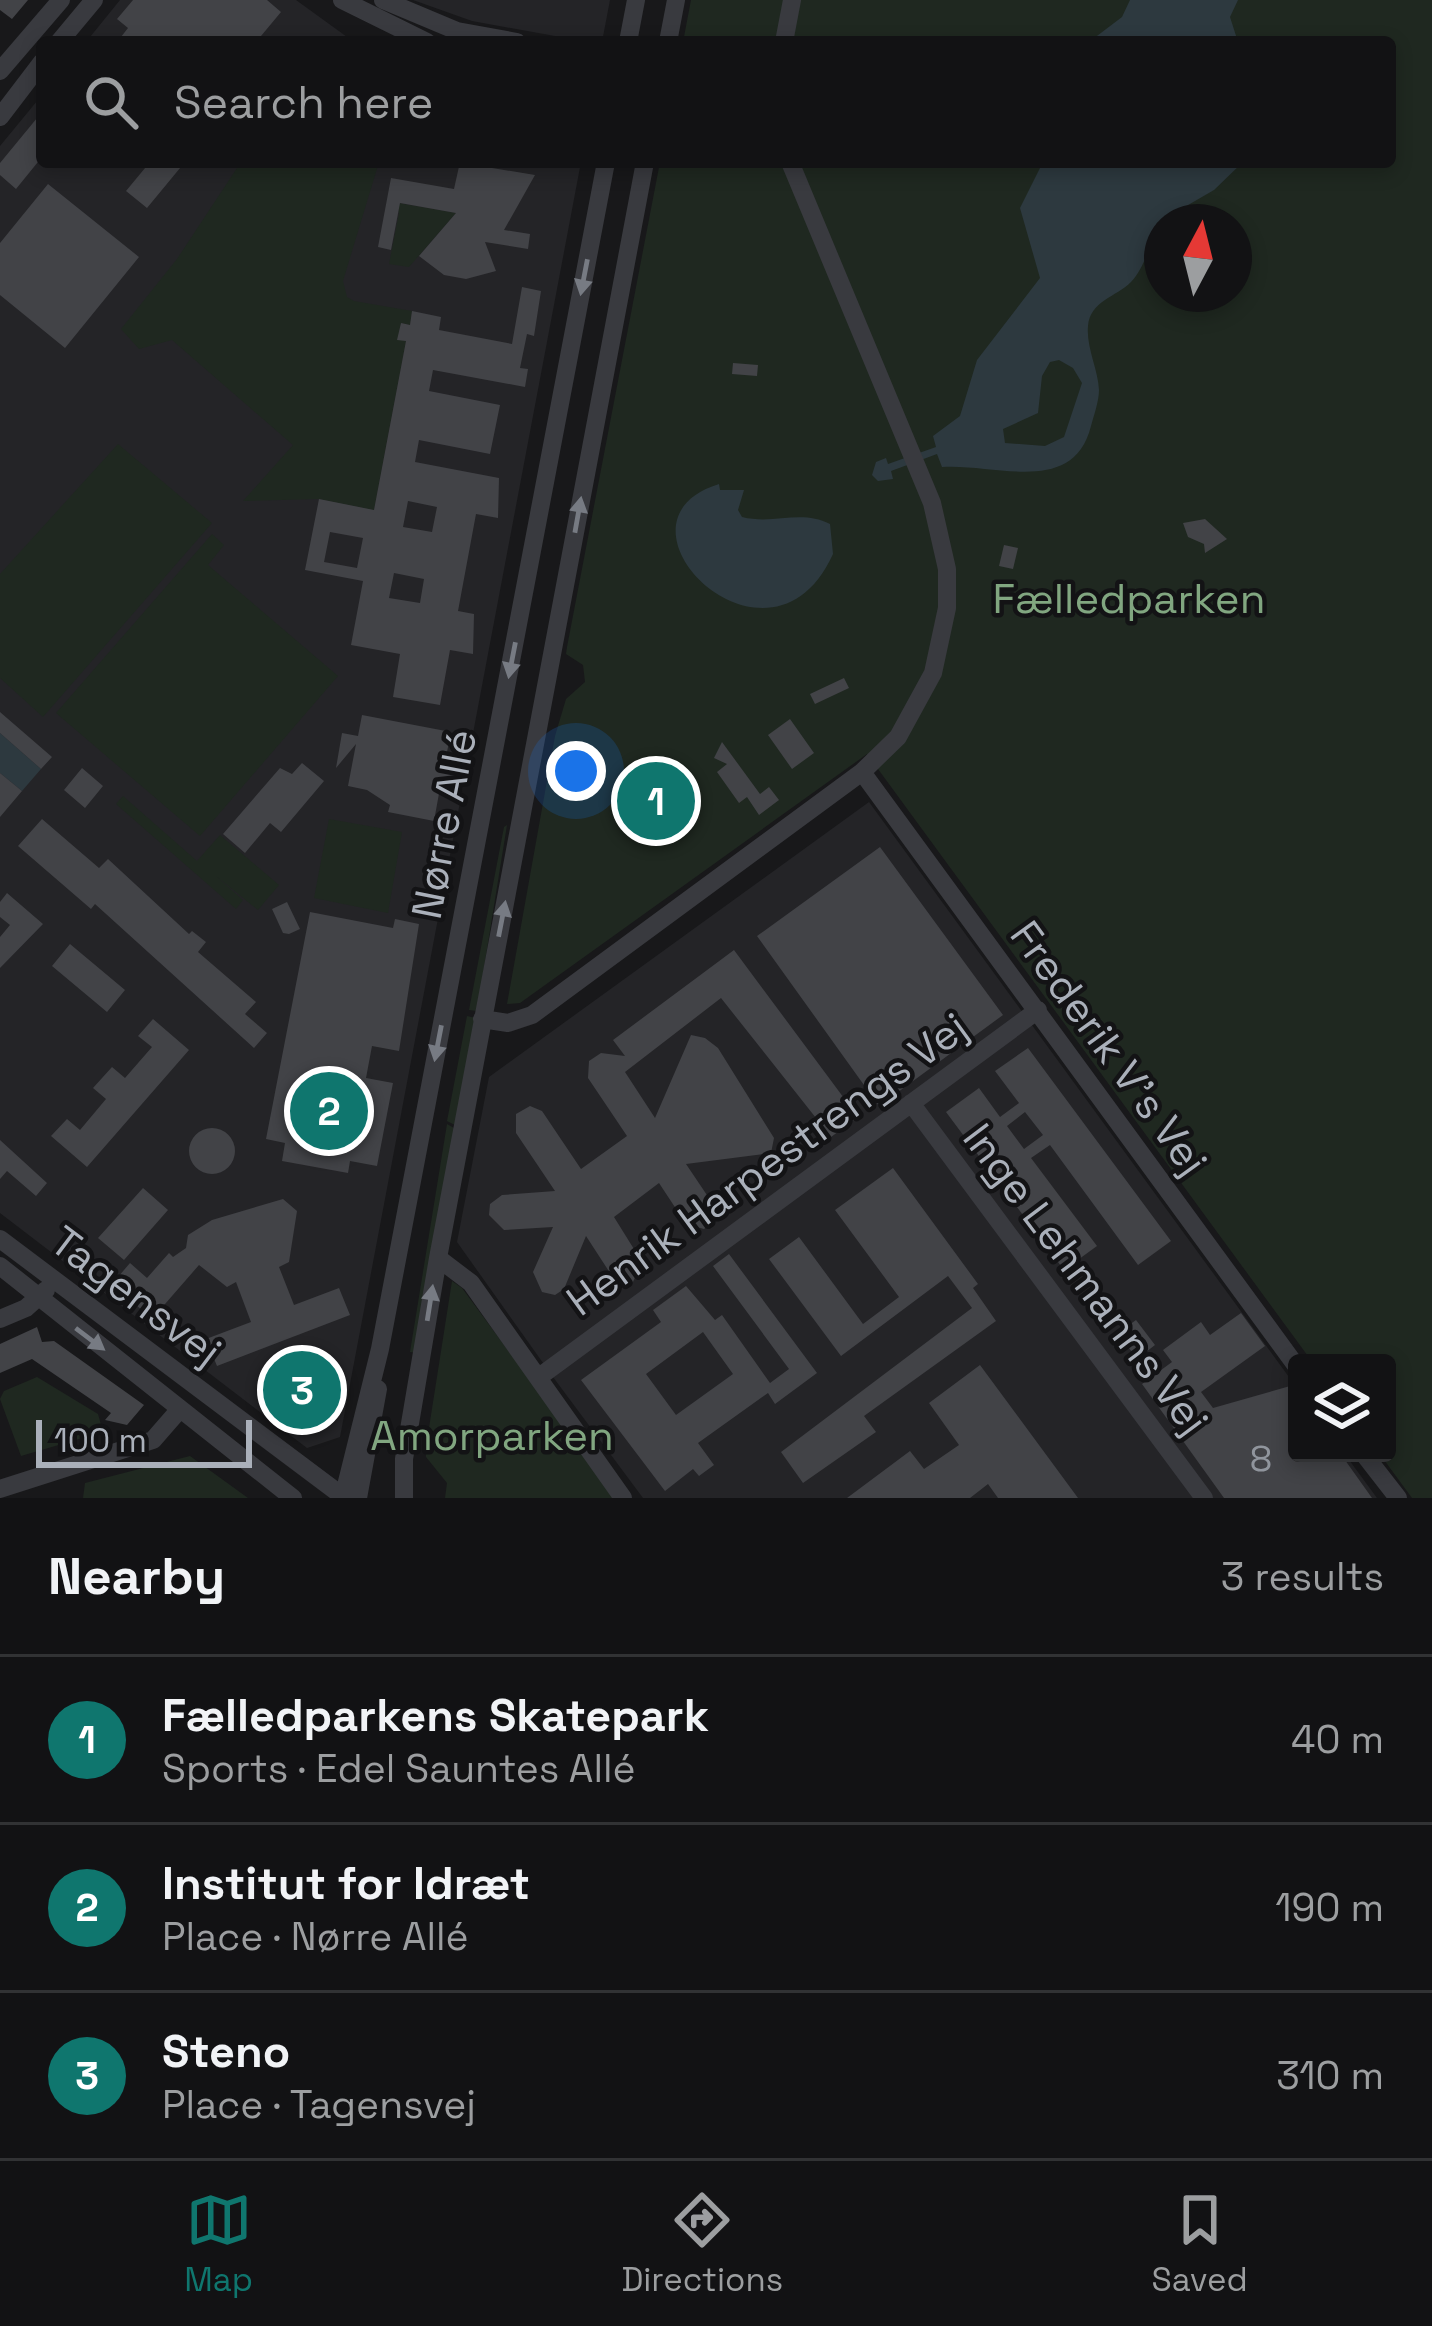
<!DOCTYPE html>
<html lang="en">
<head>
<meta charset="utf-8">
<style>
  body { margin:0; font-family:"Space Grotesk",sans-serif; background:#1f2022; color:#f1f3f6 }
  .controls { position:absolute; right:36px; bottom:36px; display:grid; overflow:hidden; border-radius:12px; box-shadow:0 6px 18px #0003 }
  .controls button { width:108px; height:108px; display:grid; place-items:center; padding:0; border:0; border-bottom:3px solid #313234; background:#121214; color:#f1f3f6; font:60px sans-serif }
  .compass { position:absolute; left:1144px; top:204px; width:108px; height:108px; border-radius:50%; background:#121214; box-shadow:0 6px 18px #0003; rotate:7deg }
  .scale { position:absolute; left:36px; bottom:30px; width:216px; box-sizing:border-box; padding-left:12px; border:6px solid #aab0ba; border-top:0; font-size:33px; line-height:42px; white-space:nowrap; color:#aab0ba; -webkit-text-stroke:9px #131315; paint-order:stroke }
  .you { position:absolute; left:576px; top:771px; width:42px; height:42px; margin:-30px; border:9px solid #fff; border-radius:50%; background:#1a73e8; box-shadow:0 0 0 18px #1a73e833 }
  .badge { display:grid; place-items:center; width:78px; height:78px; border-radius:50%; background:#0f766e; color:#fff; font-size:39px; font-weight:700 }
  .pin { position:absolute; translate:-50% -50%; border:6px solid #fff; box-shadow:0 3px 12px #0006 }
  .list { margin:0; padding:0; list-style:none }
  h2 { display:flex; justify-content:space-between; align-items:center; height:156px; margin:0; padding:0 48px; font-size:51px }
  h2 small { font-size:39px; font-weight:400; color:#9c9ea0 }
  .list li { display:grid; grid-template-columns:78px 1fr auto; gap:36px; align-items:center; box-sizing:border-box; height:168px; padding:0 48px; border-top:3px solid #313234 }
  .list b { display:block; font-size:45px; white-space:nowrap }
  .list p { margin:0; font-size:39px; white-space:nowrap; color:#9c9ea0 }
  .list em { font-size:39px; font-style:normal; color:#9c9ea0 }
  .icon { flex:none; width:66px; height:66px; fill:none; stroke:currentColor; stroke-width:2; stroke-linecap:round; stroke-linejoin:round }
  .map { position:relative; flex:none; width:1432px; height:1498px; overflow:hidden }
  .search { position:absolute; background:#121214; box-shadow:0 6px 18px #0003; left:36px; right:36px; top:36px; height:132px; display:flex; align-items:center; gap:30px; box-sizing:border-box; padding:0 42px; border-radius:12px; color:#9c9ea0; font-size:45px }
  .sheet { height:660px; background:#121214 }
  nav { display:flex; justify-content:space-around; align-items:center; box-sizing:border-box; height:168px; border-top:3px solid #313234; background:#121214; font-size:33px; color:#9c9ea0 }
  nav a { display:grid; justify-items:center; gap:6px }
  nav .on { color:#0f766e }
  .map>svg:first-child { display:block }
  .built { fill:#242427 }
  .green { fill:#1f2820; fill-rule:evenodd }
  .water { fill:#2d393f; fill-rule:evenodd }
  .building { fill:#424347; fill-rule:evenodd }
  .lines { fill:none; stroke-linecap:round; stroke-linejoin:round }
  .minor { stroke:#393a3f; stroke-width:18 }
  .oneway { fill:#777b83 }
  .labels { text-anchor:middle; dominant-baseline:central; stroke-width:9; stroke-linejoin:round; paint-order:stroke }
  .number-label { font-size:36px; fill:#90959d }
  .park-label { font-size:42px; fill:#81a680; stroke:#131315 }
  .street-label { font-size:42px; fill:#aab0ba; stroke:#131315 }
</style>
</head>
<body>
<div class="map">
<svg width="1432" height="1498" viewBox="0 0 1432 1498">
  <rect width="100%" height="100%" fill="#18181a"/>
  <path class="built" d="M 120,0 L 296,0 L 354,42 L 86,42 Z
    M 413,0 L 610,0 L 602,42 L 588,42 L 472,21 Z
    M 42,95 L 42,162 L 581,162 L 340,1437 L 307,1448 L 0,1213 L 0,146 Z
    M 869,802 L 1297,1388 L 1297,1453 L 1344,1453 L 1377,1498 L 643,1498 L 553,1377 L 457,1242 L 489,1077 Z"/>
  <path class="green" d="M 691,0 L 1432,0 L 1432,1498 L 1412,1498 L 1379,1453 L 1387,1453 L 1387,1363 L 1313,1363 L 867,754 L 520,1003 L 507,1004 L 555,736 L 566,699 L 585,682 L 583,665 L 566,654 L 567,647 L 660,162 L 1390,162 L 1390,42 L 683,42 ZM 1162,222 L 1234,222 L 1234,294 L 1162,294 Z
    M 241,162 L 379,162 L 343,281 L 347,297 L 354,301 L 412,311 L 410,325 L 401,323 L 398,339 L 406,341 L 374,510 L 319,499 L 243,501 L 293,445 L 172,340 L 139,349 L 121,329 L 177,259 Z
    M 393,202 L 456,213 L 409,267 L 389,264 L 399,213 Z
    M 118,444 L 212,523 L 43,717 L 0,678 L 0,574 Z
    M 212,534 L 224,545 L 208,565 L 338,676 L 200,836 L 56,713 Z
    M 123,796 L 197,861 L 220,835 L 279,885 L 258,910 L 216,876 L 243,900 L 236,909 L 116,804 Z
    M 329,819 L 402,832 L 388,913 L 314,898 Z
    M 507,825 L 477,1011 L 469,1010 L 504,827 Z
    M 467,1016 L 476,1018 L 455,1125 L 447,1121 Z
    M 447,1124 L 454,1128 L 417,1353 L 410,1352 Z
    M 452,1281 L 462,1288 L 617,1498 L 445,1498 L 447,1483 L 426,1457 L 426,1447 Z
    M 37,1377 L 98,1414 L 103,1432 L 21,1456 L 0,1399 L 4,1391 Z
    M 190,1456 L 248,1498 L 83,1498 L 85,1483 Z"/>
  <path class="water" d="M 1130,0 L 1238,0 L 1230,17 L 1238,42 L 1089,42 L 1122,17 Z
    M 1043,162 L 1243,162 L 1214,190 L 1157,223 C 1150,243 1146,266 1131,282 C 1116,297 1090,301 1088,326 C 1086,347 1098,369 1099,390 C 1099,401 1094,415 1091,426 C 1073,497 995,463 942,467 L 937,454 L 891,471 L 893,479 L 878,481 L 872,475 L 876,462 L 886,458 L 888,464 L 936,447 L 933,436 L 960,416 L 977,360 L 1040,278 L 1020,208 ZM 1059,360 L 1073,368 L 1082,383 L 1064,437 L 1045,446 L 1005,443 L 1003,429 L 1038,413 L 1042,376 L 1050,362 Z
    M 719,484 L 720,490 L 744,490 L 738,510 L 742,517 C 774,525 801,509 830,524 L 833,554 C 770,694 595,522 719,484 Z
    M 0,733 L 41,769 L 22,791 L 0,773 Z"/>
  <path class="building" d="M 0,0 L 28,0 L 12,19 L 0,10 Z
    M 133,0 L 267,0 L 281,12 L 256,42 L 117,42 L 128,28 L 117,19 Z
    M 42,112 L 42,157 L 16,189 L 0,175 L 0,163 Z
    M 150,162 L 185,162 L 147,208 L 126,191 Z
    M 460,162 L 487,162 L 486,167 L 535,175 L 504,230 L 530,234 L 528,249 L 485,242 L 496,271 L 466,279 L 444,275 L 419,256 L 456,213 L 400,203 L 391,250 L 378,247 L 391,178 L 454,189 Z
    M 48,184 L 139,257 L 65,348 L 0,295 L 0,243 Z
    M 522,287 L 541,291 L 534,336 L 527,334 L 520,368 L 528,369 L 525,387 L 433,370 L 429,391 L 500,405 L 490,454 L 419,440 L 415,462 L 499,478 L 498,518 L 476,514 L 458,611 L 474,614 L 473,654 L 450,650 L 440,705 L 393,697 L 400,654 L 351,645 L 363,581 L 305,570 L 319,499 L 374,510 L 406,341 L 397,340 L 401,323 L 410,325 L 412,311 L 441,317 L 439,330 L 512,344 ZM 408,501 L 437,507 L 432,532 L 403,527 ZM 330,532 L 363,538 L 357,568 L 324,562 ZM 394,573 L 424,579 L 420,603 L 389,598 Z
    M 733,363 L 758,365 L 757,376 L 732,374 Z
    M 1205,519 L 1227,539 L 1205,553 L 1204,544 L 1188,537 L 1183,523 Z
    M 1004,545 L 1018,548 L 1013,569 L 999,566 Z
    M 844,678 L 849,688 L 815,704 L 810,694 Z
    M 0,712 L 52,757 L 41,769 L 0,733 Z
    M 362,715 L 451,732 L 447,752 L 459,754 L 454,779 L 442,777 L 434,821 L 388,812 L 390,805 L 367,790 L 348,786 L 356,744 L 336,768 L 342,733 L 358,736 Z
    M 790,719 L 814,753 L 792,769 L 768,735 Z
    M 722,742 L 760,794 L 769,787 L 779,800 L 759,815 L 747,797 L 739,803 L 717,772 L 727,764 L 714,758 Z
    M 302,763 L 324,781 L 281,832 L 270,823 L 245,853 L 223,834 L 280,768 L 292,774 Z
    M 82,768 L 103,786 L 85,808 L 64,790 Z
    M 0,773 L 22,791 L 0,817 Z
    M 42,819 L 99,868 L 108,859 L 189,934 L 192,931 L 206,942 L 198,952 L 256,1002 L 245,1014 L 267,1033 L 254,1048 L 95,904 L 91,909 L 18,846 Z
    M 880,847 L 1003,1015 L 879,1106 L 757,936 Z
    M 7,893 L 43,924 L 0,968 L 0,937 L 10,925 L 0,917 L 0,902 Z
    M 287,902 L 300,929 L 289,934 L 283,933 L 272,909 Z
    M 310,912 L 393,928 L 395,919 L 419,924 L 399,1051 L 372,1046 L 366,1078 L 393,1083 L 377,1166 L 350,1161 L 348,1173 L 282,1161 L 285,1143 L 266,1139 Z
    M 70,944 L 125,990 L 107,1012 L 52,966 Z
    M 734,950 L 858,1117 L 831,1137 L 721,998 L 625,1072 L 655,1118 L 691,1035 L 705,1038 L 718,1048 L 774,1138 L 771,1153 L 686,1164 L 715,1207 L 714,1220 L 704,1229 L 686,1224 L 659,1183 L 614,1217 L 642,1262 L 633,1282 L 612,1276 L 586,1236 L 564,1289 L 555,1295 L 542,1292 L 533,1272 L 553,1227 L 504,1230 L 489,1215 L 490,1204 L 502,1195 L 555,1191 L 516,1133 L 516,1114 L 530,1106 L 542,1111 L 581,1169 L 627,1136 L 588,1078 L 589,1061 L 601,1053 L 625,1056 L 613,1040 Z
    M 153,1019 L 189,1050 L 87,1167 L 51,1136 L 67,1119 L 80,1130 L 106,1099 L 93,1088 L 112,1067 L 125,1078 L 152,1047 L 138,1036 Z
    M 1028,1048 L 1171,1241 L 1138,1265 L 1050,1145 L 1031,1158 L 1097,1246 L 1064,1270 L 946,1112 L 979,1088 L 1000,1117 L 1019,1103 L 995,1071 ZM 1025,1112 L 1043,1135 L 1024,1149 L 1007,1126 Z
    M189 1151a23 23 0 1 1 46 0a23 23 0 1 1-46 0Z
    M 0,1140 L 47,1183 L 36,1196 L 7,1171 L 0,1179 Z
    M 893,1168 L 978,1284 L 973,1288 L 996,1321 L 864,1416 L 876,1432 L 803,1483 L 781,1452 L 972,1308 L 948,1276 L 841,1356 L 769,1259 L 799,1237 L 863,1324 L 899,1297 L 835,1210 Z
    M 143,1188 L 168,1210 L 124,1260 L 98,1238 Z
    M 283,1199 L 297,1211 L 289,1262 L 279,1267 L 294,1305 L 339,1288 L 350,1315 L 217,1366 L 206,1339 L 251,1322 L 236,1282 L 227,1287 L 199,1265 L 152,1319 L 112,1284 L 130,1263 L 147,1278 L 169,1253 L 173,1257 L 186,1248 L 188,1235 L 212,1220 Z
    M 729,1254 L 817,1373 L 775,1404 L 768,1393 L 698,1443 L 714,1465 L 699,1476 L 693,1469 L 665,1491 L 581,1380 L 661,1322 L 653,1310 L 686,1286 L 715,1320 L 722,1315 L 770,1383 L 789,1369 L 713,1266 ZM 703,1332 L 733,1374 L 676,1415 L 646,1374 Z
    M 1241,1313 L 1265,1346 L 1201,1392 L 1213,1408 L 1297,1384 L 1297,1453 L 1340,1453 L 1372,1498 L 1224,1498 L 1142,1384 L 1172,1362 L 1163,1350 L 1201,1322 L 1210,1335 Z
    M 1136,1320 L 1155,1345 L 1137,1359 L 1118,1333 Z
    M 37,1327 L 42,1342 L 54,1341 L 144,1405 L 127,1425 L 105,1420 L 111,1413 L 32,1359 L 0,1373 L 0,1344 Z
    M 980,1365 L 1078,1498 L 998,1498 L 988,1484 L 970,1498 L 847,1498 L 910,1451 L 924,1469 L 959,1445 L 929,1403 Z"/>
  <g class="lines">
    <path class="minor" d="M 342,0 L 427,42
      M 383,0 L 457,31 L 517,42
      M 59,42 L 94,0
      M 628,42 L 636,0
      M 668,42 L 676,0
      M 784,42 L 792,0
      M 0,71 L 61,0
      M 0,117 L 42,62
      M 862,772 L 1297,1367
      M 482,1019 L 508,1023 L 532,1015 L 862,772 L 898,737 L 933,673 L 947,608 L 947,569 L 932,503 L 790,162
      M 911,1103 L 1204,1498
      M 0,1239 L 345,1498
      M 438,1258 L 471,1283 L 623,1498
      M 0,1266 L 293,1498
      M 0,1319 L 26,1308 L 46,1290
      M 539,1377 L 1038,1010
      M 1363,1453 L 1398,1498
      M 0,1489 L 153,1440 L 180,1409
      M 343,1498 L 380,1349 L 606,162
      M 358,1498 L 378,1389
      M 404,1498 L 404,1459 L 438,1258 L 645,162"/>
  </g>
  <defs><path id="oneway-solid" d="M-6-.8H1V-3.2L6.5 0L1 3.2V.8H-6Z" transform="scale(3)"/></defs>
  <g class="oneway">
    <use href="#oneway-solid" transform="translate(584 277) rotate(101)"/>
    <use href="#oneway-solid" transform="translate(578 515) rotate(-80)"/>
    <use href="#oneway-solid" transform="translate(512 660) rotate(101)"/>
    <use href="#oneway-solid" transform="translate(502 919) rotate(-79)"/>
    <use href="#oneway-solid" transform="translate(438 1043) rotate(101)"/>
    <use href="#oneway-solid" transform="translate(430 1303) rotate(-81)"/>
    <use href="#oneway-solid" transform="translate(90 1339) rotate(37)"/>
  </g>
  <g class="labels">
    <g class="number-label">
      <text x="1261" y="1459">8</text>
    </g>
    <g class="park-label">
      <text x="1129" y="598">Fælledparken</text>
      <text x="492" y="1435">Amorparken</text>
    </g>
    <g class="street-label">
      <text transform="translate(444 824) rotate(-79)">Nørre Allé</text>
      <text transform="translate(1109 1048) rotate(54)">Frederik V's Vej</text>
      <text transform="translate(767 1164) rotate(-36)">Henrik Harpestrengs Vej</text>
      <text transform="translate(1086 1279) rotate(53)">Inge Lehmanns Vej</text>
      <text transform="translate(136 1296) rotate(37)">Tagensvej</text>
    </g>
  </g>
</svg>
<div class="controls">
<button><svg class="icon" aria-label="layers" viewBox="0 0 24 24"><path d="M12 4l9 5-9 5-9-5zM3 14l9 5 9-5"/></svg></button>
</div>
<svg class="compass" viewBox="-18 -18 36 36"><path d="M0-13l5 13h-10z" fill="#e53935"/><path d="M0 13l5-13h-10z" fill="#9c9ea0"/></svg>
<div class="scale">100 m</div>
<div class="you"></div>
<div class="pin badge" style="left:656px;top:801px">1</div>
<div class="pin badge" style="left:329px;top:1111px">2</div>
<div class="pin badge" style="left:302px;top:1390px">3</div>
<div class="search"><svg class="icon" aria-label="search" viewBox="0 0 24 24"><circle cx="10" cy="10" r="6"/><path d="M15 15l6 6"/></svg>Search here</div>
</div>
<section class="sheet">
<h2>Nearby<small>3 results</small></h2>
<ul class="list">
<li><span class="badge">1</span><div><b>Fælledparkens Skatepark</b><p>Sports · Edel Sauntes Allé</p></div><em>40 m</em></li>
<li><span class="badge">2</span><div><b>Institut for Idræt</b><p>Place · Nørre Allé</p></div><em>190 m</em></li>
<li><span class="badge">3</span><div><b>Steno</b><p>Place · Tagensvej</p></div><em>310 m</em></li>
</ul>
</section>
<nav>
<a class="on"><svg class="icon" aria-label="map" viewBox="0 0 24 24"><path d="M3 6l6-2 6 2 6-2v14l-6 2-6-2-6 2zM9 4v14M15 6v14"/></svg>Map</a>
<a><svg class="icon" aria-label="directions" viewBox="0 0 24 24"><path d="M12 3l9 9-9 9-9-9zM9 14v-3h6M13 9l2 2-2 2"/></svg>Directions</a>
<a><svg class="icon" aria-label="saved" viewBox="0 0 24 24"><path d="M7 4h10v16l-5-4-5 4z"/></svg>Saved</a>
</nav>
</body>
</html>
